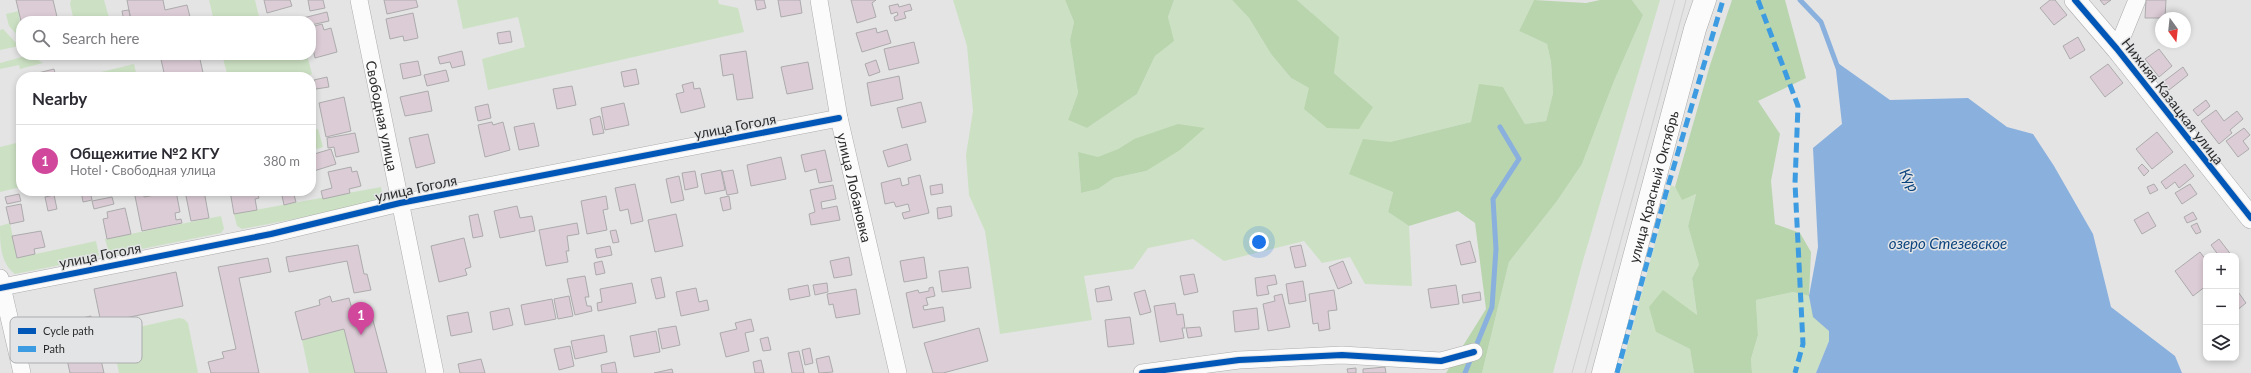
<!DOCTYPE html>
<html lang="en">
<head>
<meta charset="utf-8">
<style>
  body { margin:0; font-family:Lato,sans-serif; background:#f2f2f3; color:#2b2b33 }
  .controls { position:absolute; right:12px; bottom:12px; display:grid; overflow:hidden; border-radius:8px; box-shadow:0 2px 6px #0003 }
  .controls button { width:36px; height:36px; display:grid; place-items:center; padding:0; border:0; border-bottom:1px solid #e1e1e2; background:#fff; color:#2b2b33; font:20px sans-serif }
  .compass { position:absolute; left:2155px; top:12px; width:36px; height:36px; border-radius:50%; background:#fff; box-shadow:0 2px 6px #0003; rotate:165deg }
  .you { position:absolute; left:1259px; top:242px; width:14px; height:14px; margin:-10px; border:3px solid #fff; border-radius:50%; background:#1a73e8; box-shadow:0 0 0 6px #1a73e833 }
  .badge { display:grid; place-items:center; width:26px; height:26px; border-radius:50%; background:#b45309; color:#fff; font-size:13px; font-weight:700 }
  .pin { position:absolute; translate:-50% -33px; filter:drop-shadow(0 1px 2px #0008) }
  .pin::after { content:''; position:absolute; top:21px; width:14px; height:12px; background:inherit; clip-path:polygon(0 0,100% 0,50% 100%) }
  .list { margin:0; padding:0; list-style:none }
  h2 { display:flex; justify-content:space-between; align-items:center; height:52px; margin:0; padding:0 16px; font-size:17px }
  h2 small { font-size:13px; font-weight:400; color:#7c7c81 }
  .list li { display:grid; grid-template-columns:26px 1fr auto; gap:12px; align-items:center; box-sizing:border-box; height:72px; padding:0 16px; border-top:1px solid #e1e1e2 }
  .list b { display:block; font-size:15px; white-space:nowrap }
  .list p { margin:0; font-size:13px; white-space:nowrap; color:#7c7c81 }
  .list em { font-size:13px; font-style:normal; color:#7c7c81 }
  .icon { flex:none; width:22px; height:22px; fill:none; stroke:currentColor; stroke-width:2; stroke-linecap:round; stroke-linejoin:round }
  .map { position:relative; flex:none; width:2251px; height:373px; overflow:hidden }
  .search { position:absolute; background:#fff; box-shadow:0 2px 6px #0003; left:16px; top:16px; width:300px; height:44px; display:flex; align-items:center; gap:10px; box-sizing:border-box; padding:0 14px; border-radius:16px; color:#7c7c81; font-size:15px }
  .panel { position:absolute; background:#fff; box-shadow:0 2px 6px #0003; left:16px; top:72px; width:300px; height:124px; border-radius:16px }
  .map>svg:first-child { display:block }
  .green { fill:#cce1c3; fill-rule:evenodd }
  .forest { fill:#b9d5ad }
  .water { fill:#8ab0dd }
  .lines { fill:none; stroke-linecap:round; stroke-linejoin:round }
  .stream { stroke:#8ab0dd; stroke-width:5 }
  .building { fill:#dcccd6; stroke:#acabac }
  .minor-casing { stroke:#acacac; stroke-width:18 }
  .tertiary-casing { stroke:#acacac; stroke-width:22 }
  .secondary-casing { stroke:#acacac; stroke-width:23 }
  .minor { stroke:#fbfbfb; stroke-width:17 }
  .tertiary { stroke:#fbfbfb; stroke-width:21 }
  .secondary { stroke:#fbfbfb; stroke-width:22 }
  .tram { stroke:#d0d0d1; stroke-width:1 }
  .quiet { stroke:#3d9ce1; stroke-width:5; stroke-dasharray:10 5; stroke-linecap:butt }
  .cycleway-casing { stroke:#e3e4e6; stroke-width:8 }
  .cycleway { stroke:#0057b8; stroke-width:6 }
  .labels { text-anchor:middle; dominant-baseline:central; stroke-width:3; stroke-linejoin:round; paint-order:stroke }
  .street-label { font-size:14px; fill:#2b2b2c; stroke:#e3e4e6 }
  .water-label { font-size:15px; font-style:italic; fill:#0a437e; stroke:#e3e4e6 }
  .key { fill:#e3e4e6; stroke:#acacae; stroke-width:1 }
  .key-label { font-size:11px; fill:#2b2b2c }
</style>
</head>
<body>
<div class="map">
<svg width="2251" height="373" viewBox="0 0 2251 373">
  <rect width="100%" height="100%" fill="#e4e4e5"/>
  <path class="green" d="M 71,0 L 104,0 L 110,21 L 74,21 L 70,4 Z
    M 209,0 L 255,0 L 260,21 L 214,21 Z
    M 457,0 L 718,0 L 719,4 L 738,8 L 744,32 L 488,90 L 482,59 L 525,47 L 518,17 L 463,29 Z
    M 953,0 L 1065,0 L 1074,22 L 1070,40 L 1078,93 L 1068,120 L 1087,128 L 1137,94 L 1155,56 L 1173,41 L 1168,17 L 1174,0 L 1232,0 L 1249,18 L 1271,54 L 1291,78 L 1309,88 L 1373,107 L 1334,73 L 1311,12 L 1297,0 L 1534,0 L 1519,31 L 1547,44 L 1551,62 L 1553,93 L 1546,121 L 1525,124 L 1503,87 L 1471,122 L 1390,142 L 1393,192 L 1388,212 L 1409,226 L 1412,286 L 1365,284 L 1350,257 L 1322,263 L 1304,241 L 1224,261 L 1193,239 L 1148,248 L 1133,269 L 1084,276 L 1092,320 L 1000,334 L 985,231 L 969,195 L 966,155 L 973,111 L 967,46 ZM 1134,139 L 1146,171 L 1114,178 L 1098,189 L 1081,193 L 1078,153 L 1098,158 L 1118,149 Z
    M 1632,0 L 1660,0 L 1582,264 L 1553,373 L 1482,373 L 1509,262 L 1557,201 L 1582,164 L 1614,81 L 1643,15 Z
    M 19,11 L 21,39 L 9,26 L 6,14 Z
    M 3,29 L 19,46 L 0,50 L 0,30 Z
    M 222,55 L 307,55 L 312,74 L 305,77 L 228,77 Z
    M 22,57 L 33,57 L 43,63 L 20,69 L 19,65 L 0,69 L 0,63 Z
    M 134,64 L 137,77 L 90,77 L 89,75 Z
    M 318,129 L 323,147 L 311,151 L 311,130 Z
    M 20,142 L 21,187 L 0,192 L 0,147 Z
    M 1671,185 L 1675,187 L 1682,199 L 1696,193 L 1688,226 L 1699,265 L 1692,278 L 1697,316 L 1656,332 L 1690,349 L 1694,373 L 1620,373 Z
    M 381,187 L 382,193 L 375,201 L 363,206 L 242,229 L 237,226 L 234,214 Z
    M 221,216 L 224,229 L 221,233 L 112,255 L 109,253 L 105,239 Z
    M 10,223 L 17,258 L 96,241 L 99,255 L 96,258 L 15,274 C 0,263 0,243 0,226 Z
    M 1793,292 L 1809,296 L 1814,317 L 1829,331 L 1829,341 L 1816,373 L 1752,373 L 1751,359 L 1758,335 L 1756,300 Z
    M 179,318 L 184,319 L 188,323 L 198,373 L 119,373 L 112,339 L 117,332 Z
    M 344,329 L 355,373 L 309,373 L 302,340 Z"/>
  <path class="forest" d="M 1065,0 L 1174,0 L 1168,17 L 1174,41 L 1155,56 L 1137,94 L 1087,128 L 1068,120 L 1078,93 L 1070,40 L 1074,22 Z
    M 1232,0 L 1297,0 L 1339,37 L 1334,73 L 1373,107 L 1359,129 L 1327,128 L 1304,109 L 1309,88 L 1291,78 L 1271,54 L 1249,18 Z
    M 1534,0 L 1586,3 L 1600,0 L 1632,0 L 1643,15 L 1614,81 L 1582,164 L 1557,201 L 1509,262 L 1482,373 L 1446,373 L 1486,309 L 1475,223 L 1458,211 L 1409,226 L 1388,212 L 1393,192 L 1349,174 L 1363,139 L 1390,142 L 1471,122 L 1479,84 L 1503,87 L 1525,124 L 1546,121 L 1553,93 L 1551,62 L 1547,44 L 1519,31 Z
    M 1732,0 L 1785,0 L 1806,78 L 1758,101 L 1780,134 L 1771,181 L 1775,224 L 1800,233 L 1811,252 L 1809,296 L 1793,292 L 1756,300 L 1758,335 L 1751,359 L 1752,373 L 1694,373 L 1690,349 L 1656,332 L 1649,307 L 1663,290 L 1697,315 L 1692,278 L 1699,265 L 1688,226 L 1696,194 L 1682,200 L 1675,187 L 1710,65 Z
    M 1178,124 L 1205,128 L 1180,150 L 1146,171 L 1114,178 L 1098,189 L 1081,193 L 1078,152 L 1098,157 L 1118,149 L 1134,139 Z"/>
  <path class="water" d="M 1835,61 L 1890,100 L 1968,98 L 2007,127 L 2033,134 L 2054,166 L 2093,234 L 2111,307 L 2175,356 L 2182,373 L 1816,373 L 1829,341 L 1829,331 L 1813,317 L 1809,296 L 1818,247 L 1813,148 L 1842,124 Z"/>
  <g class="lines">
    <path class="stream" d="M 1800,0 L 1821,22 L 1838,68
      M 1465,373 L 1492,307 L 1496,249 L 1493,199 L 1519,159 L 1500,127"/>
  </g>
  <path class="building" d="M 16,0 L 53,0 L 58,21 L 21,21 Z
    M 127,0 L 163,0 L 165,10 L 187,5 L 191,21 L 131,21 Z
    M 264,0 L 290,0 L 292,6 L 267,13 Z
    M 308,0 L 323,0 L 325,8 L 310,11 Z
    M 384,0 L 416,0 L 418,7 L 387,14 Z
    M 755,0 L 764,0 L 766,8 L 757,10 Z
    M 778,0 L 800,0 L 802,13 L 781,17 Z
    M 851,0 L 876,0 L 872,3 L 876,17 L 857,23 Z
    M 2050,0 L 2055,0 L 2067,15 L 2054,25 L 2040,8 Z
    M 2100,0 L 2111,0 L 2104,5 Z
    M 2146,0 L 2166,0 L 2165,18 L 2145,18 Z
    M 898,4 L 899,7 L 910,4 L 912,10 L 904,12 L 906,18 L 895,21 L 894,17 L 898,15 L 897,12 L 891,14 L 889,6 Z
    M 129,10 L 131,21 L 124,21 L 122,11 Z
    M 327,12 L 329,21 L 311,25 L 311,21 L 304,21 L 303,18 Z
    M 413,13 L 418,38 L 404,41 L 403,36 L 390,39 L 386,19 Z
    M 322,24 L 324,30 L 331,28 L 337,52 L 315,58 L 311,39 L 311,27 Z
    M 876,28 L 877,33 L 887,30 L 891,43 L 862,52 L 856,33 Z
    M 510,31 L 512,42 L 499,44 L 497,33 Z
    M 2078,37 L 2085,50 L 2070,59 L 2063,46 Z
    M 914,42 L 919,63 L 889,70 L 884,49 Z
    M 2159,49 L 2172,66 L 2159,77 L 2145,59 Z
    M 462,51 L 465,65 L 452,68 L 450,62 L 440,64 L 438,57 Z
    M 746,51 L 753,98 L 737,100 L 733,74 L 723,76 L 720,55 Z
    M 160,55 L 199,55 L 204,77 L 165,77 Z
    M 876,60 L 880,72 L 869,76 L 865,64 Z
    M 418,61 L 421,75 L 403,79 L 400,64 Z
    M 808,62 L 813,89 L 787,94 L 781,67 Z
    M 2108,64 L 2123,83 L 2105,97 L 2090,77 Z
    M 2183,67 L 2188,75 L 2169,90 L 2163,82 Z
    M 54,69 L 56,77 L 22,77 Z
    M 636,69 L 639,84 L 624,87 L 621,72 Z
    M 446,70 L 449,81 L 427,86 L 424,75 Z
    M 899,76 L 903,99 L 871,106 L 867,83 Z
    M 327,77 L 329,87 L 316,89 L 314,80 Z
    M 693,82 L 694,89 L 700,88 L 705,107 L 681,113 L 676,94 L 684,92 L 682,85 Z
    M 572,86 L 576,105 L 557,109 L 553,89 Z
    M 428,91 L 432,111 L 405,116 L 400,97 Z
    M 344,97 L 351,131 L 326,137 L 319,103 Z
    M 2206,100 L 2210,106 L 2198,116 L 2193,110 Z
    M 921,102 L 926,122 L 902,128 L 897,108 Z
    M 624,103 L 629,125 L 605,130 L 601,108 Z
    M 488,104 L 491,118 L 478,121 L 475,107 Z
    M 2216,110 L 2224,121 L 2237,111 L 2243,119 L 2230,130 L 2232,133 L 2219,144 L 2201,121 Z
    M 600,116 L 604,133 L 593,135 L 590,119 Z
    M 492,122 L 493,125 L 503,122 L 510,150 L 485,157 L 478,125 Z
    M 534,123 L 539,146 L 519,150 L 514,127 Z
    M 2244,128 L 2250,135 L 2243,141 L 2249,149 L 2238,157 L 2226,141 Z
    M 2157,132 L 2173,152 L 2152,169 L 2136,149 Z
    M 355,133 L 359,152 L 336,157 L 334,147 L 328,148 L 327,138 Z
    M 428,134 L 435,163 L 416,168 L 409,138 Z
    M 907,144 L 911,160 L 888,167 L 883,151 Z
    M 331,149 L 336,164 L 314,171 L 311,155 Z
    M 825,150 L 832,181 L 819,183 L 816,169 L 805,172 L 801,155 Z
    M 781,157 L 786,179 L 751,186 L 747,165 Z
    M 2142,164 L 2149,171 L 2144,176 L 2138,168 Z
    M 2185,164 L 2194,176 L 2179,188 L 2175,182 L 2166,189 L 2161,182 Z
    M 351,167 L 352,172 L 357,171 L 361,186 L 349,189 L 350,193 L 323,199 L 321,191 L 332,188 L 328,172 Z
    M 721,170 L 725,190 L 705,194 L 701,174 Z
    M 733,170 L 738,193 L 727,195 L 722,172 Z
    M 695,171 L 698,187 L 685,190 L 682,173 Z
    M 920,175 L 929,213 L 904,219 L 902,213 L 910,211 L 908,204 L 896,207 L 894,202 L 885,204 L 881,183 L 900,178 L 902,186 L 909,184 L 908,178 Z
    M 679,176 L 684,200 L 671,203 L 666,179 Z
    M 635,184 L 643,221 L 631,224 L 628,209 L 620,211 L 615,188 Z
    M 942,184 L 943,193 L 931,195 L 930,186 Z
    M 2154,184 L 2158,190 L 2150,194 L 2147,187 Z
    M 2190,184 L 2197,194 L 2182,204 L 2175,193 Z
    M 833,185 L 836,199 L 821,202 L 822,209 L 837,206 L 840,220 L 811,225 L 809,214 L 815,212 L 810,190 Z
    M 81,191 L 90,191 L 92,200 L 83,202 Z
    M 134,191 L 143,191 L 144,197 L 176,191 L 180,212 L 175,213 L 176,220 L 181,219 L 182,223 L 142,231 Z
    M 185,191 L 204,191 L 209,218 L 191,221 Z
    M 230,191 L 257,191 L 259,198 L 255,199 L 257,210 L 234,214 Z
    M 281,191 L 301,191 L 302,193 L 294,195 L 296,202 L 284,205 Z
    M 19,194 L 21,201 L 7,204 L 5,197 Z
    M 54,195 L 57,209 L 48,211 L 45,197 Z
    M 606,196 L 608,209 L 603,210 L 607,230 L 587,234 L 581,201 Z
    M 729,196 L 731,209 L 723,211 L 720,198 Z
    M 112,197 L 114,204 L 94,209 L 92,201 Z
    M 21,204 L 24,221 L 10,224 L 6,207 Z
    M 517,206 L 520,218 L 532,216 L 535,231 L 500,238 L 494,211 Z
    M 951,206 L 952,216 L 938,219 L 937,208 Z
    M 125,208 L 131,234 L 107,239 L 103,219 L 108,218 L 107,212 Z
    M 2148,212 L 2156,226 L 2142,234 L 2134,220 Z
    M 2193,212 L 2197,219 L 2187,223 L 2184,217 Z
    M 478,214 L 483,236 L 473,238 L 469,216 Z
    M 676,214 L 683,246 L 655,252 L 648,220 Z
    M 577,223 L 579,234 L 567,236 L 569,251 L 566,251 L 568,262 L 546,266 L 539,230 Z
    M 2197,223 L 2201,232 L 2196,234 L 2191,226 Z
    M 616,230 L 619,242 L 613,243 L 610,231 Z
    M 41,231 L 45,247 L 34,249 L 35,254 L 17,258 L 12,236 Z
    M 464,238 L 471,267 L 465,269 L 467,275 L 439,282 L 431,246 Z
    M 2219,239 L 2232,256 L 2219,256 L 2211,245 Z
    M 1470,241 L 1476,262 L 1461,265 L 1456,245 Z
    M 358,245 L 364,274 L 367,274 L 371,290 L 354,293 L 347,261 L 289,272 L 286,257 Z
    M 1301,245 L 1306,266 L 1295,268 L 1290,247 Z
    M 610,246 L 612,255 L 597,258 L 595,249 Z
    M 2200,252 L 2206,260 L 2206,286 L 2193,296 L 2175,271 Z
    M 849,257 L 852,275 L 834,278 L 830,261 Z
    M 924,257 L 927,278 L 904,282 L 900,261 Z
    M 268,258 L 271,272 L 239,278 L 259,373 L 211,373 L 208,362 L 224,358 L 222,352 L 236,349 L 218,267 Z
    M 602,261 L 605,273 L 596,275 L 594,263 Z
    M 1343,261 L 1352,283 L 1338,289 L 1329,267 Z
    M 968,267 L 971,288 L 942,292 L 939,271 Z
    M 176,272 L 183,306 L 101,323 L 94,289 Z
    M 1194,274 L 1198,292 L 1184,295 L 1180,276 Z
    M 1275,275 L 1277,284 L 1267,286 L 1269,294 L 1257,296 L 1255,278 Z
    M 585,276 L 589,297 L 585,297 L 587,306 L 591,306 L 592,311 L 575,315 L 567,279 Z
    M 661,277 L 665,297 L 656,299 L 651,279 Z
    M 1303,281 L 1306,301 L 1289,304 L 1286,284 Z
    M 632,283 L 636,303 L 598,311 L 597,303 L 602,302 L 600,289 Z
    M 827,283 L 828,292 L 815,295 L 813,285 Z
    M 808,285 L 810,296 L 790,300 L 788,289 Z
    M 1456,285 L 1459,304 L 1431,308 L 1428,289 Z
    M 1109,286 L 1112,300 L 1097,302 L 1095,289 Z
    M 933,287 L 935,296 L 926,298 L 928,305 L 923,306 L 924,310 L 943,307 L 945,321 L 913,328 L 906,293 L 918,290 L 919,293 L 929,291 L 929,288 Z
    M 696,288 L 699,302 L 707,300 L 709,310 L 681,316 L 676,292 Z
    M 856,289 L 860,314 L 836,318 L 833,304 L 829,305 L 827,294 Z
    M 2236,289 L 2246,303 L 2236,311 Z
    M 1145,290 L 1151,312 L 1140,315 L 1134,293 Z
    M 1334,290 L 1337,310 L 1328,311 L 1330,329 L 1319,331 L 1318,323 L 1313,324 L 1309,294 Z
    M 1480,292 L 1481,300 L 1463,303 L 1462,295 Z
    M 1282,294 L 1290,327 L 1268,331 L 1263,304 L 1275,301 L 1274,296 Z
    M 330,296 L 332,302 L 349,298 L 353,313 L 370,309 L 387,373 L 355,373 L 344,329 L 302,340 L 295,312 L 320,305 L 319,300 Z
    M 569,296 L 573,316 L 558,319 L 554,299 Z
    M 552,299 L 556,319 L 525,325 L 521,305 Z
    M 1175,303 L 1177,315 L 1183,314 L 1185,328 L 1182,328 L 1184,338 L 1160,342 L 1154,306 Z
    M 509,308 L 513,325 L 493,330 L 490,312 Z
    M 1257,308 L 1259,329 L 1235,332 L 1233,311 Z
    M 468,312 L 472,332 L 451,336 L 447,316 Z
    M 91,316 L 104,373 L 70,373 L 59,323 Z
    M 1130,317 L 1134,344 L 1108,347 L 1105,320 Z
    M 751,319 L 754,331 L 745,333 L 749,351 L 726,357 L 720,333 L 737,329 L 735,323 Z
    M 676,326 L 680,345 L 662,349 L 658,329 Z
    M 1200,327 L 1202,336 L 1188,338 L 1186,328 Z
    M 979,328 L 988,361 L 943,373 L 933,373 L 924,343 Z
    M 656,331 L 660,352 L 634,357 L 630,336 Z
    M 604,335 L 607,352 L 575,359 L 571,341 Z
    M 768,337 L 771,350 L 763,351 L 760,339 Z
    M 570,346 L 574,366 L 559,370 L 554,349 Z
    M 810,348 L 813,363 L 805,365 L 802,350 Z
    M 799,351 L 804,373 L 792,373 L 788,353 Z
    M 829,356 L 833,372 L 819,373 L 816,359 Z
    M 481,359 L 485,373 L 460,373 L 458,364 Z
    M 761,360 L 764,373 L 755,373 L 753,362 Z
    M 615,362 L 617,373 L 602,373 L 601,365 Z
    M 1385,367 L 1386,373 L 1363,373 L 1363,369 Z
    M 1356,368 L 1356,373 L 1348,373 L 1347,369 Z
    M 672,369 L 673,373 L 654,373 Z"/>
  <g class="lines">
    <defs>
      <g id="minor">
        <path id="s1" d="M 359,0 L 435,373"/>
        <path id="s2" d="M 819,0 L 839,118 L 898,373"/>
        <path d="M 2117,49 L 2137,0"/>
        <path d="M 0,278 L 22,373"/>
        <path d="M 2,287 L 271,234 L 400,203 L 839,118"/>
        <path d="M 1142,373 L 1239,360 L 1342,355 L 1441,361 L 1474,352"/>
      </g>
      <path id="tertiary" d="M 2075,0 L 2117,49 L 2251,218
        M 0,288 L 2,287"/>
      <g id="secondary">
        <path id="s3" d="M 1603,373 L 1695,29 L 1705,0"/>
      </g>
    </defs>
    <use href="#minor" class="minor-casing"/>
    <use href="#tertiary" class="tertiary-casing"/>
    <use href="#secondary" class="secondary-casing"/>
    <use href="#minor" class="minor"/>
    <use href="#tertiary" class="tertiary"/>
    <use href="#secondary" class="secondary"/>
    <path class="tram" d="M 1572,373 L 1675,0
      M 1585,373 L 1686,0"/>
    <path class="quiet" d="M 1758,0 L 1798,106 L 1795,183 L 1803,344 L 1795,373
      M 1617,373 L 1666,193 L 1723,0"/>
    <defs>
      <path id="cycleway" d="M 2075,0 L 2117,49 L 2251,218
        M 0,288 L 271,234 L 400,203 L 839,118
        M 1142,373 L 1239,360 L 1342,355 L 1441,361 L 1474,352"/>
    </defs>
    <use href="#cycleway" class="cycleway-casing"/>
    <use href="#cycleway" class="cycleway"/>
  </g>
  <g class="labels">
    <g class="street-label">
      <text transform="translate(2173 101) rotate(52)">Нижняя Казацкая улица</text>
      <text stroke="none"><textPath href="#s1" startOffset="118">Свободная улица</textPath></text>
      <text transform="translate(735 126) rotate(-11)">улица Гоголя</text>
      <text stroke="none"><textPath href="#s3" startOffset="193">улица Красный Октябрь</textPath></text>
      <text stroke="none"><textPath href="#s2" startOffset="191">улица Лобановка</textPath></text>
      <text transform="translate(416 188) rotate(-12)">улица Гоголя</text>
      <text transform="translate(100 255) rotate(-11)">улица Гоголя</text>
    </g>
    <g class="water-label">
      <text transform="translate(1910 180) rotate(62)">Кур</text>
      <text x="1948" y="243">озеро Стезевское</text>
    </g>
  </g>
  <rect x="10" y="317" width="132" height="46" rx="6" class="key"/>
  <rect x="18" y="328" width="18" height="6" fill="#0057b8"/>
  <rect x="18" y="346" width="18" height="6" fill="#3d9ce1"/>
  <g class="key-label">
    <text x="43" y="335">Cycle path</text>
    <text x="43" y="353">Path</text>
  </g>
</svg>
<div class="controls">
<button>+</button>
<button>−</button>
<button><svg class="icon" aria-label="layers" viewBox="0 0 24 24"><path d="M12 4l9 5-9 5-9-5zM3 14l9 5 9-5"/></svg></button>
</div>
<svg class="compass" viewBox="-18 -18 36 36"><path d="M0-13l5 13h-10z" fill="#e53935"/><path d="M0 13l5-13h-10z" fill="#7c7c81"/></svg>
<div class="you"></div>
<div class="pin badge" style="left:361px;top:335px;background:#d1479c">1</div>
<div class="search"><svg class="icon" aria-label="search" viewBox="0 0 24 24"><circle cx="10" cy="10" r="6"/><path d="M15 15l6 6"/></svg>Search here</div>
<section class="panel">
<h2>Nearby<small></small></h2>
<ul class="list">
<li><span class="badge" style="background:#d1479c">1</span><div><b>Общежитие №2 КГУ</b><p>Hotel · Свободная улица</p></div><em>380 m</em></li>
</ul>
</section>
</div>
</body>
</html>
